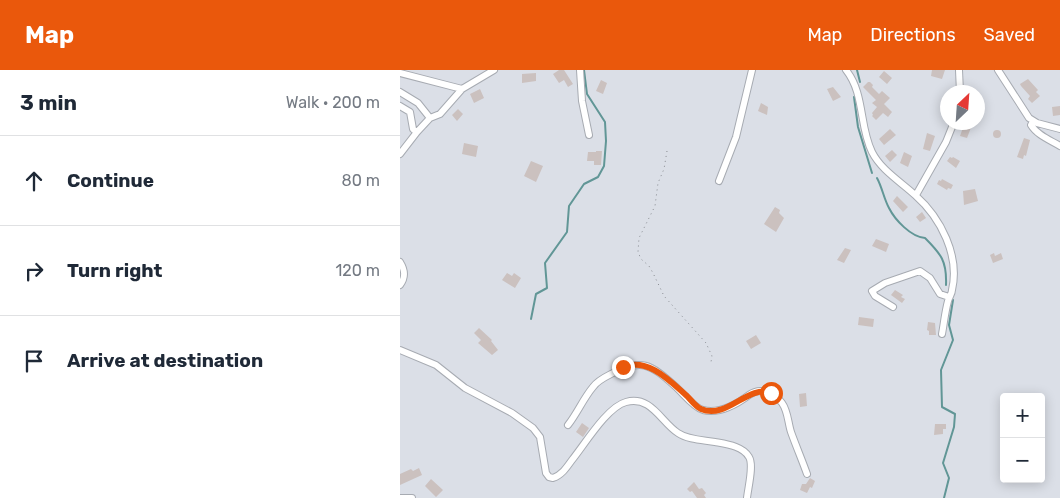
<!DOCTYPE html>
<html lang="en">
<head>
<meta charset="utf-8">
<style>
  body { margin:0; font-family:Rubik,sans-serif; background:#f2f2f3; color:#1f2937 }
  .controls { position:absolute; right:15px; bottom:15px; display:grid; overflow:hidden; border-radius:5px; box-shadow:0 2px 12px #0003 }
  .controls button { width:45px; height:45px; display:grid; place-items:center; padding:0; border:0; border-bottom:1px solid #e0e1e3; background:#fff; color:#1f2937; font:25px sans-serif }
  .compass { position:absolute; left:540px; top:15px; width:45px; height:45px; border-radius:50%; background:#fff; box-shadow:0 2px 12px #0003; rotate:25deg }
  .stop { position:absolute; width:15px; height:15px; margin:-11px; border:4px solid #ea580c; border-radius:50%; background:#fff }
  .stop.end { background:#ea580c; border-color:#fff; box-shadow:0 1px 5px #0008 }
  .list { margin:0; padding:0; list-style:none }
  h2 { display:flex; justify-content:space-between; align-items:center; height:65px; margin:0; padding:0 20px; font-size:21px }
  h2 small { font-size:16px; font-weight:400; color:#747a83 }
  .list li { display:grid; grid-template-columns:32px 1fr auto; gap:15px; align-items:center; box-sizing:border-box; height:90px; padding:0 20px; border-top:1px solid #e0e1e3 }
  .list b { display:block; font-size:19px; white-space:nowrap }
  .list em { font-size:16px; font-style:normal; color:#747a83 }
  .icon { flex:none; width:28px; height:28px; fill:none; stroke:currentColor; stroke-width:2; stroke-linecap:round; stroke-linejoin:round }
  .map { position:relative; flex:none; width:660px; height:428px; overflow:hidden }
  header { display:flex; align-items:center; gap:30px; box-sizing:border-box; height:70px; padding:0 25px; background:#ea580c; color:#fff }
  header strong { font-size:24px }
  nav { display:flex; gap:28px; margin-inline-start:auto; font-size:18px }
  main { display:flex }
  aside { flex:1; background:#fff }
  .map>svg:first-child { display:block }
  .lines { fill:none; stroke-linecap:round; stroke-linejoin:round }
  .stream { stroke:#619696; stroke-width:2 }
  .building { fill:#cbc1bf }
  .minor-casing { stroke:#a7abb2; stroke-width:8 }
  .path { stroke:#878a90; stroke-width:1; stroke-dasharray:1 4; stroke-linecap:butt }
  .minor { stroke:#fff; stroke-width:6 }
  .route { stroke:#ea580c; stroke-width:6 }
</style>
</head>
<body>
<header>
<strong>Map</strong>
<nav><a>Map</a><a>Directions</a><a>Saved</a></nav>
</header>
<main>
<aside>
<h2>3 min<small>Walk · 200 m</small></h2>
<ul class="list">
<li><svg class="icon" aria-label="ahead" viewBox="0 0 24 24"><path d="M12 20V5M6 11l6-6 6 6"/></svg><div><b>Continue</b></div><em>80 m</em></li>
<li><svg class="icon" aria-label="right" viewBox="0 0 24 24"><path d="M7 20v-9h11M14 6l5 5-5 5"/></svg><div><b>Turn right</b></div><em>120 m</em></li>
<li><svg class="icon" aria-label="arrive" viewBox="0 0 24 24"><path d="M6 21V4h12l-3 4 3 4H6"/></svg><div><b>Arrive at destination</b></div></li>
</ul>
</aside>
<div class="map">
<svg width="660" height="428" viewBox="0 0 660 428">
  <rect width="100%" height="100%" fill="#dbdfe7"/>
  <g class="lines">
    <path class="stream" d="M 457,0 L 460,12
      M 454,27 L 458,57 L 472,103
      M 477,108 C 482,117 484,129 489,138 C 495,150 511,167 525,168 C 541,184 547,191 546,215
      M 131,249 L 136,224 L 147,218 L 145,193 L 167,162 L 169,136 L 184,114 L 198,107 L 204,96 L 206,71 L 205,52 L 187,24 L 184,0
      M 544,428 L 549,408 L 543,393 L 554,357 L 555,344 L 542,337 L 541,300 L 553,270 L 549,255 L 553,230"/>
  </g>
  <path class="building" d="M 159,0 L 164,0 L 173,14 L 168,17 L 164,10 L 159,13 L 153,4 Z
    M 532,0 L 545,0 L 542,9 L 531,6 Z
    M 484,1 L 492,8 L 487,14 L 479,7 Z
    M 136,3 L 136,11 L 122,13 L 122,4 Z
    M 628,9 L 638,20 L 636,22 L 640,26 L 632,33 L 628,29 L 630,26 L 621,16 L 620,14 Z
    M 201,10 L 207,13 L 203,24 L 196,21 Z
    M 468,12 L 470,12 L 473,15 L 472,17 L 479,24 L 482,21 L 490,28 L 484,34 L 492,42 L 488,47 L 483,43 L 476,50 L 472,46 L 473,45 L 472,43 L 477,37 L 472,33 L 476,30 L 463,17 Z
    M 433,17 L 441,27 L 433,31 L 427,19 Z
    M 80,19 L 84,28 L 74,33 L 70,24 Z
    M 361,33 L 368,37 L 367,45 L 358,41 Z
    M 660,36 L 660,45 L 653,46 L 652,37 Z
    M 58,39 L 63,44 L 57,51 L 52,45 Z
    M 565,52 L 572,55 L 567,68 L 560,66 Z
    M 490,59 L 496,65 L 484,75 L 479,69 Z
    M593 64a4 4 0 1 1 8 0a4 4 0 1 1-8 0Z
    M 527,63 L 535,66 L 530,81 L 523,79 Z
    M 624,68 L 630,70 L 626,86 L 624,85 L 623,89 L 617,87 Z
    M 64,73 L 78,76 L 76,87 L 62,84 Z
    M 492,80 L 497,85 L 490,92 L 485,86 Z
    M 196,81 L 202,81 L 201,95 L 194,95 L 194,91 L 187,91 L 188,82 L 196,82 Z
    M 504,82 L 512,86 L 508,97 L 500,93 Z
    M 550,87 L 552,88 L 553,87 L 560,91 L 556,98 L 547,91 Z
    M 131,91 L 143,96 L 136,112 L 124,106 Z
    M 542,109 L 553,115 L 551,119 L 548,118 L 547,120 L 537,114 L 539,110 L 541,111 Z
    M 575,119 L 578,131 L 564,135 L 563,121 Z
    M 497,126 L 508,137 L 503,142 L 493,131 Z
    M 375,137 L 380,140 L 379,143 L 384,148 L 376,162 L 364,154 Z
    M 522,142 L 526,148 L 520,152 L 516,147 Z
    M 476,169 L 489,174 L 486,182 L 472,176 Z
    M 445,178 L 451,180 L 444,193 L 437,190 Z
    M 594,183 L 595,186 L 601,183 L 603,189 L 593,193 L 590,185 Z
    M 107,203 L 112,206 L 114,203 L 121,208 L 115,218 L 102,210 Z
    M 495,220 L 503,225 L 501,227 L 505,229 L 502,233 L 491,225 Z
    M 459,247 L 474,249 L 473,257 L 458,255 Z
    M 528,252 L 535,253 L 536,265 L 529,265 L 529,261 L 527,260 Z
    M 79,258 L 92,270 L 91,271 L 98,280 L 92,285 L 78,273 L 81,270 L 74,263 Z
    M 356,265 L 361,273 L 351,279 L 346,271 Z
    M 406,323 L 407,336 L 400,337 L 399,324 Z
    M 182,353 L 189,358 L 183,367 L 176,362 Z
    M 535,354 L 546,354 L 546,359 L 543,359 L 543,364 L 534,365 Z
    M 19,398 L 22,405 L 0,415 L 0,404 L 11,399 L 13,401 Z
    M 410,408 L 415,411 L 412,418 L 410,417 L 407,423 L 400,420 L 402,414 L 406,414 Z
    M 31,409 L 43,420 L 36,427 L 25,416 Z
    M 294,412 L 299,419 L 302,418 L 306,423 L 304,425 L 306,428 L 297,428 L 292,421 L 290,422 L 287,419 Z"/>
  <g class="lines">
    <defs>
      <path id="minor" d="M 180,0 L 182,31 L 189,65
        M 446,0 C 465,24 459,56 472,82 C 481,100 501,112 515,125 C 541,148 560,186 552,220 C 552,224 549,227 548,231 C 545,242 544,253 542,264
        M 559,0 L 560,22
        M 598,0 L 629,48 L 637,53 L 660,59
        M 0,3 L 62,19
        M 0,22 L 18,33 L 30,48 L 17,62
        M 0,36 L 10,42 L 13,59 L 17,62 L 0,84
        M 30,48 L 40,44 L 62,19 L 94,0
        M 633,51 L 631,55 C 637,65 650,70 660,76
        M 319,111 L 336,67 L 352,0
        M 516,125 L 546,72 L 554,52
        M 0,192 C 5,200 6,207 0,215
        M 493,237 L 475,226 L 472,221 L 485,213 L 520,201 L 530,208 L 540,224 L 549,227
        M 0,280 L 36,295 L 65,318 L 112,343 L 133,358 L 140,367 L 146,403 L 149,407 L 153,408 C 162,405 167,397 172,390 C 185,374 207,337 226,332 C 251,325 261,352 278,363 C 288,370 304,370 315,372 C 326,374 343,376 349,387 C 354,395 348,418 347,428
        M 168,355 C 178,342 183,329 193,317 C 197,311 205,307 211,304 C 242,288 250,294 275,316 C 283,323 293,337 303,340 C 319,344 337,334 349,325 C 360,317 374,322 382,333 C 388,341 388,353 391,362 C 396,376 402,390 407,404
        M 0,428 L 12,428"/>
    </defs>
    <use href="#minor" class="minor-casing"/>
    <path class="path" d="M 267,81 L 264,99 L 258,113 L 255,136 L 239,168 L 238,182 L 241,189 L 249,196 L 253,203 L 264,226 L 306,273 L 312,286 L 311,292"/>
    <use href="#minor" class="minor"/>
  </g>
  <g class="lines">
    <path class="route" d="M 223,297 C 248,287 270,311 287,326 C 291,330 296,337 301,339 C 327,350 348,314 371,323"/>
  </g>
</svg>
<div class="controls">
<button>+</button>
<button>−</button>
</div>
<svg class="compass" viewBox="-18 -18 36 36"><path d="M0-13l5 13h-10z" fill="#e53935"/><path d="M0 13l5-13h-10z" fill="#747a83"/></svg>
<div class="stop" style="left:371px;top:323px"></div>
<div class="stop end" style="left:223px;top:297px"></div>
</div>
</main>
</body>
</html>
